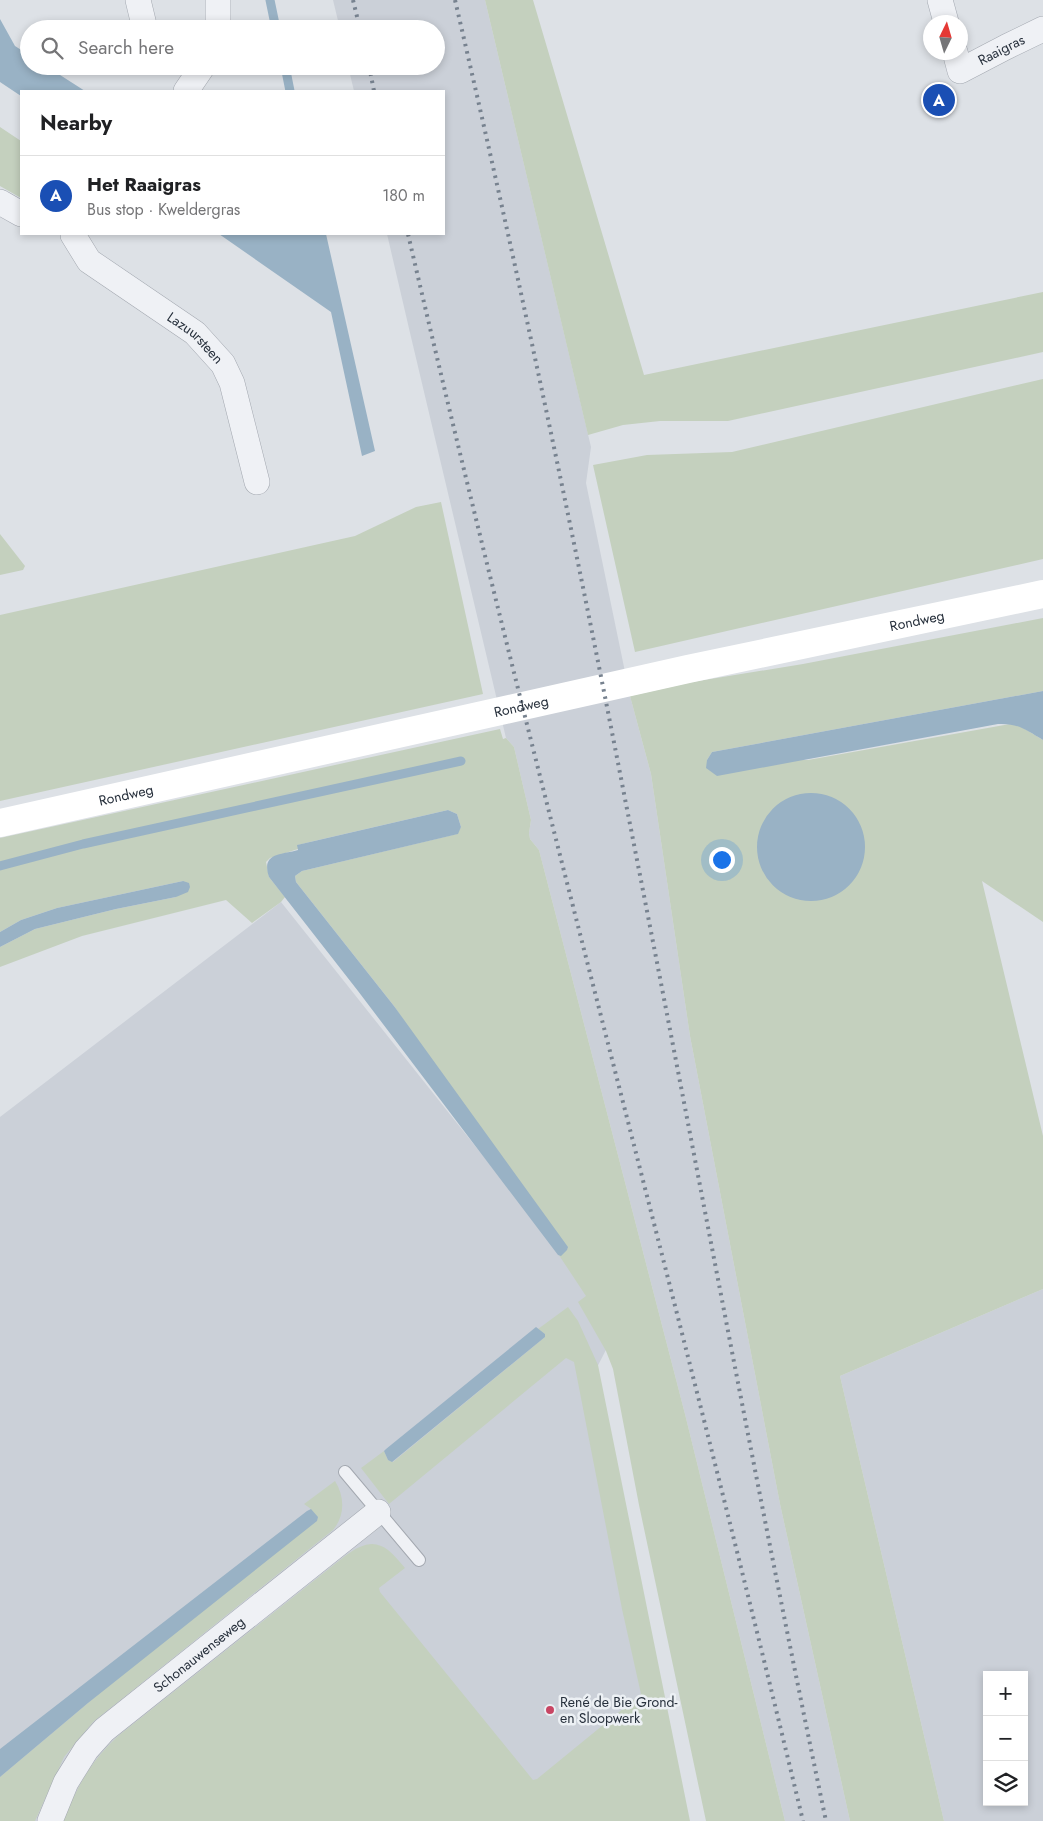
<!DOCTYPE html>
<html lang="en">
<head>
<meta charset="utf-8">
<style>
  body { margin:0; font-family:Jost,sans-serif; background:#f2f2f2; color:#202124 }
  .controls { position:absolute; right:15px; bottom:15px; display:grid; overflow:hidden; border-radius:0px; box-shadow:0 2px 8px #0003 }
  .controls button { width:45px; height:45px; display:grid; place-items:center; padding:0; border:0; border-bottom:1px solid #e0e0e0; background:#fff; color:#202124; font:25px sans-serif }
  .compass { position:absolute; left:923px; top:15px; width:45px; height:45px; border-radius:50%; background:#fff; box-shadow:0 2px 8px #0003; rotate:5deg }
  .you { position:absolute; left:721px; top:859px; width:18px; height:18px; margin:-12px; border:4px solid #fff; border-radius:50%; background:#1a73e8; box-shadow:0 0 0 8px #1a73e833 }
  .badge { display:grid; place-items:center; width:32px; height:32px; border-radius:50%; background:#c84563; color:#fff; font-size:16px; font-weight:700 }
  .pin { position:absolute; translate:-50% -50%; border:2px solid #fff; box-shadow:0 1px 5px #0006 }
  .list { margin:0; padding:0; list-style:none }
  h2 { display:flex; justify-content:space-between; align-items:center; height:65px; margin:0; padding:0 20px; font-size:21px }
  h2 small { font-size:16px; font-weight:400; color:#757577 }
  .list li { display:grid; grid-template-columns:32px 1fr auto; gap:15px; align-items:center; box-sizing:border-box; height:80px; padding:0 20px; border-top:1px solid #e0e0e0 }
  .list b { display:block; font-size:19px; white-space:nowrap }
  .list p { margin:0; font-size:16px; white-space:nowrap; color:#757577 }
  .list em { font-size:16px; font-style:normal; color:#757577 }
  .icon { flex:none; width:28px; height:28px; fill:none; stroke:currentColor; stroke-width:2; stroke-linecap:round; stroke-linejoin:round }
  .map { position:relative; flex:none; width:1043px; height:1821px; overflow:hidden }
  .search { position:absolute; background:#fff; box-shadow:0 2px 8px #0003; left:20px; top:20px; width:425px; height:55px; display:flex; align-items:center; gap:12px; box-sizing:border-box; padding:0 18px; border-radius:28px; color:#757577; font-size:19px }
  .panel { position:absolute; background:#fff; box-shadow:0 2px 8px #0003; left:20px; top:90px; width:425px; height:145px; border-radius:0px }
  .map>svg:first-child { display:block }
  .built { fill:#cbd0d8; fill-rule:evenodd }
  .green { fill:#c4d0be }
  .water { fill:#99b2c5 }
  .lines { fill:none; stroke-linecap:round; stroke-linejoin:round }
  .stream { stroke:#99b2c5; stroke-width:9 }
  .lane-casing { stroke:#a3a8b0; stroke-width:14 }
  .street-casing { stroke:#a3a8b0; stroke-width:26 }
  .lane { stroke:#eff1f5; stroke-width:12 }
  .street { stroke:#eff1f5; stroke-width:25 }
  .secondary { stroke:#fff; stroke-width:28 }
  .rail { stroke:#77828f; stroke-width:4; stroke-dasharray:2.5 5; stroke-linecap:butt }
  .poi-dot { fill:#c84563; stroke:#ecf0f4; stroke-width:2 }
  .labels { text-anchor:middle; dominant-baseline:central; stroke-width:5; stroke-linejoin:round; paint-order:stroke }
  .street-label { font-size:14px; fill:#27303c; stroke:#ecf0f4 }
  .poi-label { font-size:14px; fill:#27303c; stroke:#ecf0f4; text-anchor:start }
</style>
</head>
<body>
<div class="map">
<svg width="1043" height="1821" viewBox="0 0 1043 1821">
  <rect width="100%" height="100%" fill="#dde1e6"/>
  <path class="built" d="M 333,0 L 485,0 L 591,447 L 586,483 L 630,696 L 651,774 L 690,1036 L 780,1504 L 850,1821 L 785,1821 L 685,1414 L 539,850 L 530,839 L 529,833 L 531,820 L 514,747 L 506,738 L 411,337 L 387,234 L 444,234 L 444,91 L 354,91 L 348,66 L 436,66 L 436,29 L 340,29 Z
    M 281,902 L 565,1259 L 586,1289 L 610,1342 L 590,1381 L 657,1722 L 524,1821 L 0,1821 L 0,1117 Z
    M 1043,1289 L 1043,1821 L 944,1821 L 840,1376 ZM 987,1675 L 1024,1675 L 1024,1802 L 987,1802 Z"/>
  <path class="green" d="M 485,0 L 533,0 L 644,375 L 1043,292 L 1043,352 L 728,421 L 660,421 L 623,425 L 588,435 Z
    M 0,127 L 21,141 L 21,198 L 0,186 Z
    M 1043,379 L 1043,559 L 635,652 L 593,465 L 647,455 L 732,452 Z
    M 441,502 L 483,694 L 0,801 L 0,615 L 355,536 L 416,507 Z
    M 0,534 L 25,566 L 23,570 L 0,575 Z
    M 1043,618 L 1043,691 L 712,752 L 707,760 L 808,760 L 1010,724 L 1020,726 L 1043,740 L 1043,922 L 982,881 L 1043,1136 L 1043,1289 L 840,1376 L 944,1821 L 850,1821 L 780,1504 L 690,1036 L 651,774 L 630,696 L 692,682 L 803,664 Z
    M 500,729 L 503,739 L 506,738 L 514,747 L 531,820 L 529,833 L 530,839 L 539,850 L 685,1414 L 785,1821 L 706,1821 L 639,1505 L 613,1369 L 606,1351 L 578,1302 L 586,1296 L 394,1006 L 296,882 L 295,876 L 302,871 L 457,834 L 461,827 L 457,814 L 448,810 L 314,841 L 298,845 L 298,849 L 270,858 L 266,862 L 269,877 L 285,897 L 281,902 L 252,923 L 226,900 L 82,936 L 0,967 L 0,947 L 35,929 L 116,909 L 176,897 L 183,881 L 57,908 L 21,920 L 0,932 L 0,838 Z
    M 568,1307 L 578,1321 L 598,1365 L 690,1821 L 63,1821 C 77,1787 90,1762 118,1736 L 345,1556 C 373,1535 385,1543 405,1568 L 379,1588 L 380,1592 L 533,1780 L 537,1779 L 641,1694 L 622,1609 L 574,1362 L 566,1358 L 389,1504 L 361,1468 L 384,1451 L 388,1460 L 393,1462 L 545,1337 L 545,1334 L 538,1329 Z
    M 335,1481 C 345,1497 345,1516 333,1530 L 93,1722 L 64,1757 L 35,1821 L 0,1821 L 0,1777 L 88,1703 L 311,1509 L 304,1504 Z"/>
  <path class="water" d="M 0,19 L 15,46 L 29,55 L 29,66 L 46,66 L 85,91 L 21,91 L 21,96 L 0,82 Z
    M 219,234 L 326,234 L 375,451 L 362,456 L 331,312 Z
    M 1043,691 L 1043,740 C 1026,730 1018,723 998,724 L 717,776 L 706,768 L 707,760 L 712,752 Z
    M757 847a54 54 0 1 1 108 0a54 54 0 1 1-108 0Z
    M 448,810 L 457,814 L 461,827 L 458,834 L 302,871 L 295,876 L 296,882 L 394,1006 L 568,1247 L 567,1250 L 561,1256 L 558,1255 L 358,991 L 269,877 C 261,853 280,855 298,850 L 297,845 Z
    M 183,881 L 189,883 L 190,887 L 188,892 L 176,897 L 116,909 L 35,929 L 0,947 L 0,932 L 21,920 L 57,908 Z
    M 536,1327 L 545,1334 L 545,1337 L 392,1462 L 388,1460 L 384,1451 L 386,1449 Z
    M 311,1509 L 318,1517 L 317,1521 L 88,1703 L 0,1777 L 0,1749 L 307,1511 Z"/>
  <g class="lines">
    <path class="stream" d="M 270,0 L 276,29
      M 285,66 L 290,91
      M 0,866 L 83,844 L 461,761"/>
    <defs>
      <path id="lane" d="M 345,1472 L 419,1560"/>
      <g id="street">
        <path d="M 138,0 L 145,29"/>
        <path d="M 218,0 L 218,29"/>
        <path d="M 940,0 L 946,22"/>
        <path id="s1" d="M 955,52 L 960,71 L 1006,47 L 1043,29"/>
        <path d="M 186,91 L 203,66"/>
        <path d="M 0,202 L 21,214"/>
        <path id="s2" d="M 73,235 L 89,261 L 195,333 L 223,364 L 232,383 L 257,482"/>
        <path id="s3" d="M 50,1821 L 66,1782 L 86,1750 L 104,1730 L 378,1512"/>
      </g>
    </defs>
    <use href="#lane" class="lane-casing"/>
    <use href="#street" class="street-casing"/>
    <use href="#lane" class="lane"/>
    <use href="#street" class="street"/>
    <path class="secondary" id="s4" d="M 0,823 L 688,669 L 1043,594"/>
    <path class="rail" d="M 353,0 L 360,29
      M 455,0 C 517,267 574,535 626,804 C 693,1143 755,1483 826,1821
      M 369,66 L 374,91
      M 408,234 C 531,765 676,1291 803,1821"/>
  </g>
  <circle class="poi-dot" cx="550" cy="1710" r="5"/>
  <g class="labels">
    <g class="street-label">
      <text stroke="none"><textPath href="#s1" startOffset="66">Raaigras</textPath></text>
      <text stroke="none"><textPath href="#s2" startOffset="162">Lazuursteen</textPath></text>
      <text stroke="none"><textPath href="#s4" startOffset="939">Rondweg</textPath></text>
      <text stroke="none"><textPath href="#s4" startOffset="534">Rondweg</textPath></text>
      <text stroke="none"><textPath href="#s4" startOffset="129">Rondweg</textPath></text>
      <text stroke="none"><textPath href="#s3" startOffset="228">Schonauwenseweg</textPath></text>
    </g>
    <g class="poi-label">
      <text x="560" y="1702">René de Bie Grond-<tspan x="560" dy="16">en Sloopwerk</tspan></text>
    </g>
  </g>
</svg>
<div class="controls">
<button>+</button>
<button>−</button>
<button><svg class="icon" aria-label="layers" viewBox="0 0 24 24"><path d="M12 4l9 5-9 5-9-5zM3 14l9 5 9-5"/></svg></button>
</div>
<svg class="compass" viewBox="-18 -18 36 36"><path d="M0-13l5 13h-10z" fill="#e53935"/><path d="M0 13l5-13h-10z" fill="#757577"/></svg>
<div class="you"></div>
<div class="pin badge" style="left:939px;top:100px;background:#1a4fb4">A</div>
<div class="search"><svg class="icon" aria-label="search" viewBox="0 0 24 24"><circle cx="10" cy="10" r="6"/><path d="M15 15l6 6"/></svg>Search here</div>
<section class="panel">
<h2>Nearby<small></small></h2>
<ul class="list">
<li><span class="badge" style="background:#1a4fb4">A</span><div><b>Het Raaigras</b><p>Bus stop · Kweldergras</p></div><em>180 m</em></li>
</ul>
</section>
</div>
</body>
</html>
